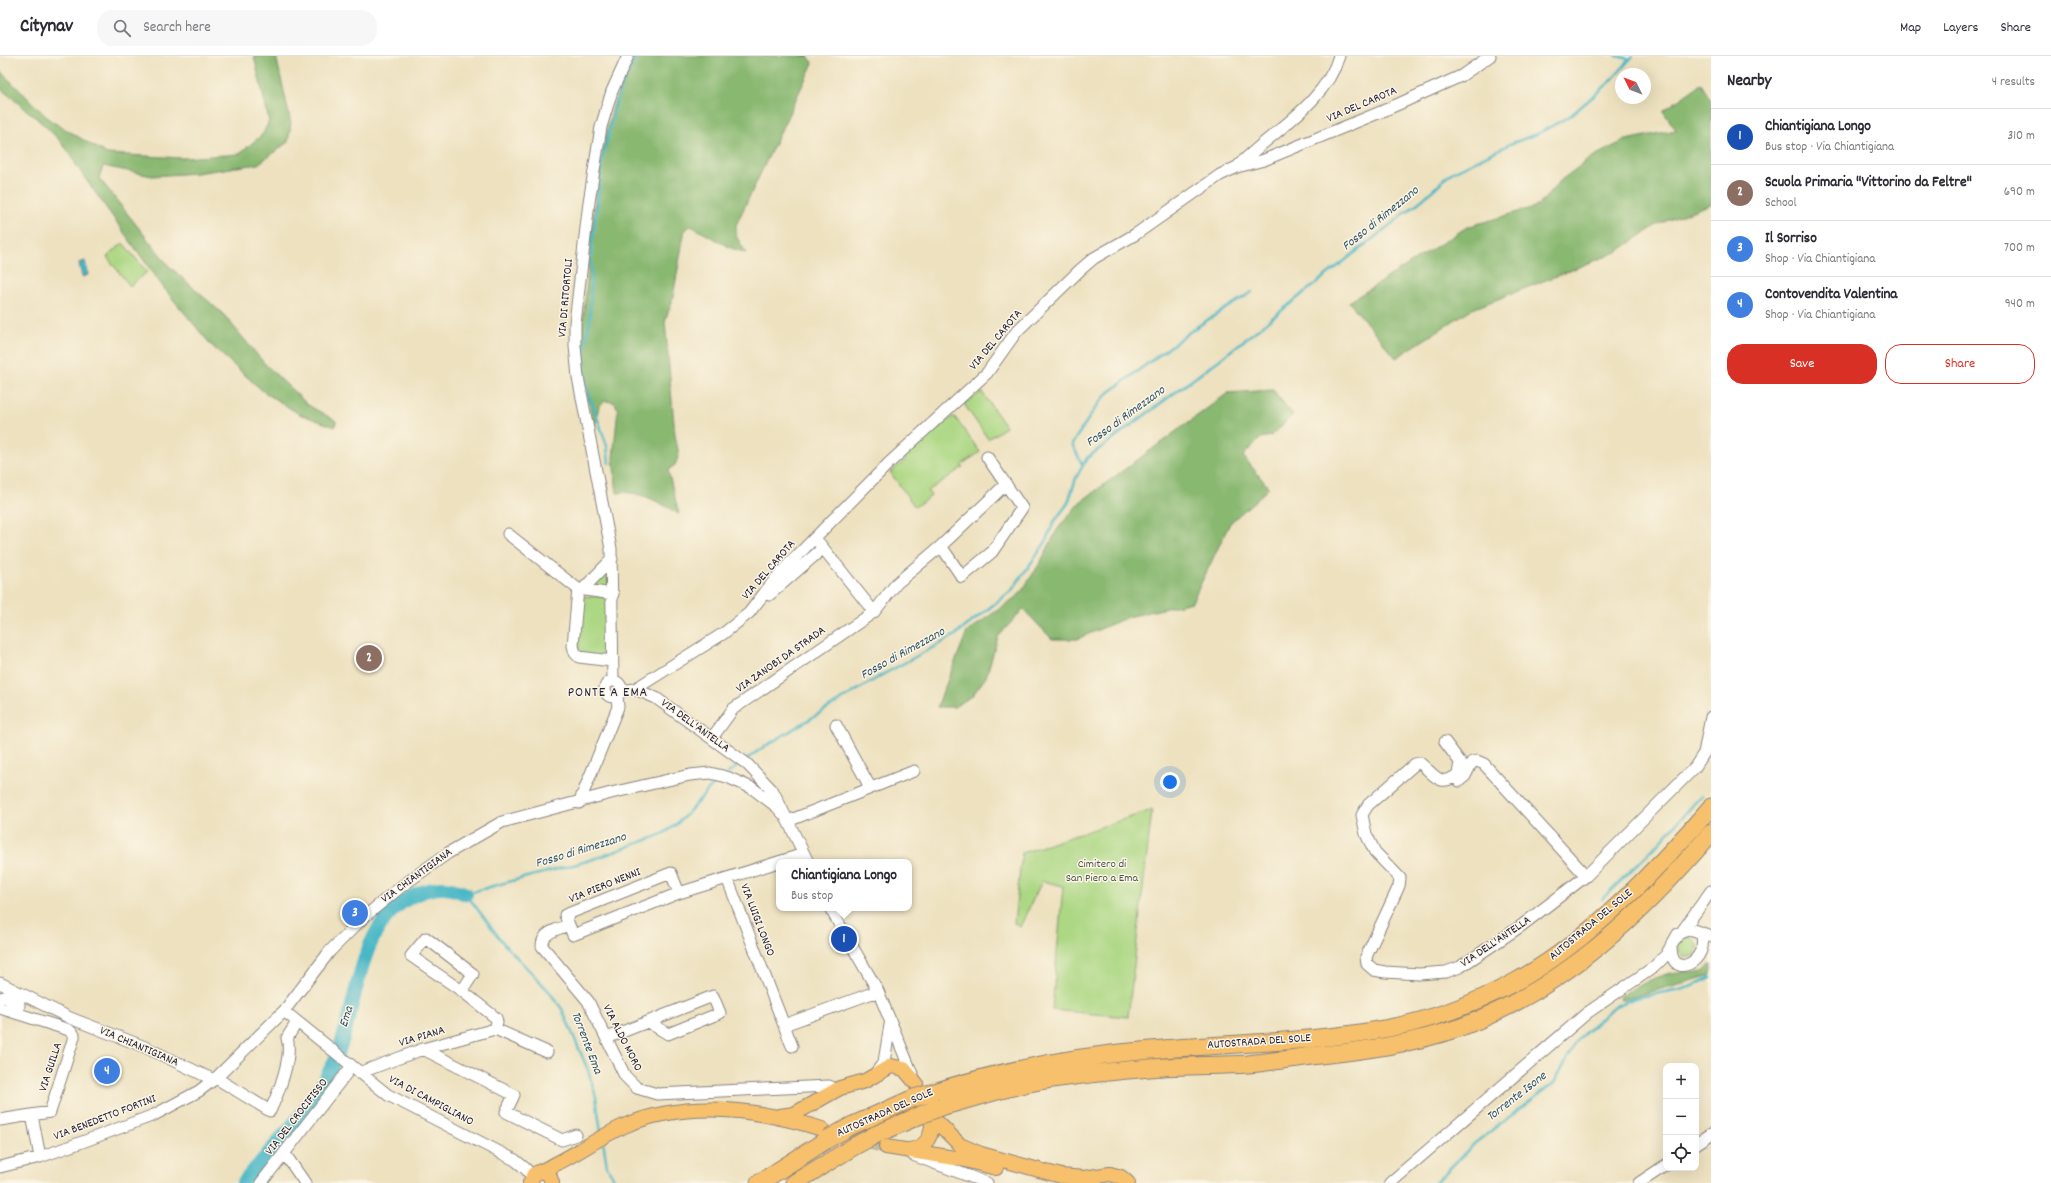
<!DOCTYPE html>
<html lang="en">
<head>
<meta charset="utf-8">
<style>
  body { margin:0; font-family:Dekko,sans-serif; background:#f7f7f7; color:#2b2b33 }
  .controls { position:absolute; right:12px; bottom:12px; display:grid; overflow:hidden; border-radius:8px; box-shadow:0 4px 16px #0002 }
  .controls button { width:36px; height:36px; display:grid; place-items:center; padding:0; border:0; border-bottom:1px solid #e1e1e2; background:#fff; color:#2b2b33; font:20px sans-serif }
  .compass { position:absolute; left:1615px; top:12px; width:36px; height:36px; border-radius:50%; background:#fff; box-shadow:0 4px 16px #0002; rotate:312deg }
  .you { position:absolute; left:1170px; top:726px; width:14px; height:14px; margin:-10px; border:3px solid #fff; border-radius:50%; background:#1a73e8; box-shadow:0 0 0 6px #1a73e833 }
  .badge { display:grid; place-items:center; width:26px; height:26px; border-radius:50%; background:#d93025; color:#fff; font-size:13px; font-weight:700 }
  .pin { position:absolute; translate:-50% -50%; border:2px solid #fff; box-shadow:0 1px 4px #0006 }
  .popup { position:absolute; left:776px; top:803px; width:136px; height:52px; box-sizing:border-box; display:grid; place-content:center; border-radius:8px; background:#fff; filter:drop-shadow(0 1px 3px #0005); font-size:13px; white-space:nowrap; color:#7c7c81 }
  .popup b { font-size:15px; color:#2b2b33 }
  .popup::after { content:''; position:absolute; left:50%; top:100%; margin-left:-8px; border:8px solid transparent; border-top-color:#fff }
  .list { margin:0; padding:0; list-style:none }
  h2 { display:flex; justify-content:space-between; align-items:center; height:52px; margin:0; padding:0 16px; font-size:17px }
  h2 small { font-size:13px; font-weight:400; color:#7c7c81 }
  .list li { display:grid; grid-template-columns:26px 1fr auto; gap:12px; align-items:center; box-sizing:border-box; height:56px; padding:0 16px; border-top:1px solid #e1e1e2 }
  .list b { display:block; font-size:15px; white-space:nowrap }
  .list p { margin:0; font-size:13px; white-space:nowrap; color:#7c7c81 }
  .list em { font-size:13px; font-style:normal; color:#7c7c81 }
  .actions { display:flex; gap:8px; padding:12px 16px }
  .actions a { flex:1; padding:9px 0; border:1px solid #d93025; border-radius:16px; text-align:center; font-size:14px; color:#d93025 }
  .actions .main { background:#d93025; color:#fff }
  .icon { flex:none; width:22px; height:22px; fill:none; stroke:currentColor; stroke-width:2; stroke-linecap:round; stroke-linejoin:round }
  .map { position:relative; flex:none; width:1711px; height:1127px; overflow:hidden }
  header { display:flex; align-items:center; gap:24px; box-sizing:border-box; height:56px; padding:0 20px; background:#fff; border-bottom:1px solid #e1e1e2 }
  header strong { font-size:19px }
  nav { display:flex; gap:22px; margin-inline-start:auto; font-size:14px }
  .search { width:280px; height:36px; background:#f7f7f7; display:flex; align-items:center; gap:10px; box-sizing:border-box; padding:0 14px; border-radius:16px; color:#7c7c81; font-size:15px }
  main { display:flex }
  aside { flex:1; background:#fff }
  .map>svg:first-child { display:block }
  .green { fill:#acd783; stroke:#677c5f }
  .forest { fill:#89b871; stroke:#566d56 }
  .water { fill:#4ab7c6; stroke:#366c80 }
  .lines { fill:none; stroke-linecap:round; stroke-linejoin:round }
  .stream { stroke:#4ab7c6; stroke-width:2.5 }
  .river { stroke:#4ab7c6; stroke-width:14 }
  .major-tunnel { stroke:#c4bba5; stroke-width:14; stroke-dasharray:14 7; stroke-linecap:butt }
  .minor-casing { stroke:#88827d; stroke-width:13 }
  .major-casing { stroke:#88827d; stroke-width:16 }
  .highway-casing { stroke:#88827d; stroke-width:19 }
  .minor { stroke:#fff; stroke-width:11 }
  .major { stroke:#f7c06c; stroke-width:14 }
  .highway { stroke:#f7c06c; stroke-width:17 }
  .highway-bridge-casing { stroke:#88827d; stroke-width:19; stroke-linecap:butt }
  .highway-bridge { stroke:#f7c06c; stroke-width:17 }
  .labels { text-anchor:middle; dominant-baseline:central; stroke-width:3; stroke-linejoin:round; paint-order:stroke }
  .street-label { font-size:12px; fill:#22223b; stroke:#fcf5e5 }
  .park-label { font-size:12px; fill:#4b5851; stroke:#fcf5e5 }
  .water-label { font-size:13px; font-style:italic; fill:#30566c; stroke:#fcf5e5 }
  .quarter-label { font-size:14px; letter-spacing:1px; fill:#22223b; stroke:#fcf5e5 }
</style>
</head>
<body>
<header>
<strong>Citynav</strong>
<div class="search"><svg class="icon" aria-label="search" viewBox="0 0 24 24"><circle cx="10" cy="10" r="6"/><path d="M15 15l6 6"/></svg>Search here</div>
<nav><a>Map</a><a>Layers</a><a>Share</a></nav>
</header>
<main>
<div class="map">
<svg width="1711" height="1127" viewBox="0 0 1711 1127">
  <rect width="100%" height="100%" fill="#fcf5e5"/>
  <filter id="ink" filterUnits="userSpaceOnUse"><feTurbulence type="fractalNoise" baseFrequency=".025" numOctaves="2"/><feDisplacementMap in="SourceGraphic" scale="8" xChannelSelector="R" yChannelSelector="G"/><feConvolveMatrix kernelMatrix="1 2 1 2 8 2 1 2 1" color-interpolation-filters="sRGB"/></filter>
  <filter id="wash" filterUnits="userSpaceOnUse"><feTurbulence type="fractalNoise" baseFrequency=".012" numOctaves="4" result="noise"/><feDisplacementMap in="SourceGraphic" scale="16" xChannelSelector="R" yChannelSelector="G"/><feGaussianBlur stdDeviation="0.9" result="paint"/><feColorMatrix in="noise" values="0 0 0 0 0 0 0 0 0 0 0 0 0 0 0 0 0 1.4 0 .05"/><feComposite in="paint" operator="in"/></filter>
  <g filter="url(#wash)">
    <rect width="100%" height="100%" fill="#ede1bf"/>
    <path class="green" d="M 123,187 L 147,216 L 130,230 L 107,201 Z
      M 982,336 L 1006,371 L 988,383 L 964,348 Z
      M 954,360 L 980,396 L 961,409 L 963,411 L 928,435 L 931,440 L 915,451 L 890,416 L 906,404 L 902,399 Z
      M 607,514 L 609,532 L 593,530 Z
      M 580,540 L 609,541 L 607,602 L 582,599 L 578,591 Z
      M 1152,754 L 1128,961 L 1052,954 L 1063,830 L 1042,825 L 1020,871 L 1014,867 L 1022,797 Z
      M1678 891a10 10 0 1 1 20 0a10 10 0 1 1-20 0Z"/>
    <path class="forest" d="M 254,0 L 276,0 L 291,67 L 288,86 L 258,108 L 196,117 L 152,120 L 103,110 L 99,122 L 169,210 L 224,259 L 264,307 L 308,349 L 336,365 L 335,371 L 299,358 L 264,336 L 211,289 L 163,231 L 77,111 C 65,81 24,53 0,32 L 0,15 L 50,64 L 107,98 L 183,102 L 239,98 L 263,78 L 269,65 Z
      M 632,0 L 808,0 L 813,7 L 736,169 L 736,180 L 746,197 L 731,192 L 691,170 L 685,173 L 672,246 L 665,265 L 675,379 L 679,399 L 675,409 L 668,414 L 679,458 C 660,447 640,434 617,437 L 613,402 L 618,353 L 614,346 L 605,345 L 599,350 L 594,373 L 580,305 L 581,281 C 593,186 591,88 632,0 Z
      M 1701,28 L 1711,44 L 1711,148 L 1658,168 L 1617,196 L 1470,254 L 1396,302 L 1349,246 L 1467,171 L 1538,150 L 1561,124 L 1592,101 L 1626,84 L 1676,74 L 1663,55 Z
      M 1273,334 L 1293,359 L 1271,380 L 1261,382 L 1243,400 L 1269,432 L 1230,467 L 1192,546 L 1128,561 L 1077,583 L 1052,583 L 1023,553 L 998,581 L 986,621 L 972,640 L 954,651 L 937,651 L 967,576 L 1020,538 L 1040,507 L 1057,474 L 1079,447 L 1228,337 Z
      M 1711,907 L 1711,919 L 1622,944 L 1619,941 C 1638,931 1656,918 1677,916 C 1694,914 1698,922 1711,907 Z"/>
    <path class="water" d="M 85,205 L 88,219 L 82,221 L 79,207 Z"/>
    <g class="lines">
      <path class="stream" d="M 1616,0 L 1630,3
        M 609,407 L 607,390 L 586,329 L 584,297 L 590,263 L 592,192 L 603,101 L 619,35 L 637,0
        M 1083,410 L 1072,388 L 1096,351 L 1107,338 L 1195,272 L 1252,236
        M 746,704 L 759,694 L 882,619 L 954,580 L 1012,534 L 1045,487 L 1054,466 L 1068,447 L 1076,422 L 1087,402 L 1219,304 L 1423,143 L 1451,117 L 1510,88 L 1539,77 L 1570,60 L 1610,26 L 1633,0
        M 728,717 L 742,707
        M 1602,843 L 1659,787 L 1702,739
        M 601,1077 L 596,1041 L 588,1014 L 562,953 L 547,933 L 504,888 L 466,838 C 519,821 575,812 627,791 C 639,786 652,783 664,777 C 687,764 700,738 721,723
        M 603,1085 L 607,1110 L 616,1127
        M 1435,1127 L 1475,1087 L 1554,1027 L 1578,983 L 1615,950 L 1635,942 L 1690,931 L 1711,921"/>
      <path class="river" d="M 243,1127 C 274,1090 309,1055 331,1012 C 360,958 353,865 417,838 C 436,830 448,830 466,838"/>
    </g>
  </g>
  <g filter="url(#ink)">
    <g class="lines">
      <path class="major-tunnel" d="M 831,1076 L 886,1091"/>
      <defs>
        <path id="minor" d="M 1238,110 C 1271,76 1325,48 1339,0
          M 508,478 L 578,533
          M 819,487 L 874,556
          M 941,490 L 962,521 L 992,496 L 1022,452 L 987,401
          M 582,534 L 612,503
          M 769,539 L 822,493
          M 612,605 L 579,601 L 575,597 L 573,590 L 578,533 L 613,538
          M 613,625 L 611,493 L 578,321 L 575,290 L 575,267 L 589,146 L 601,71 L 612,35 L 628,0
          M605 633a8 8 0 1 1 16 0a8 8 0 1 1-16 0Z
          M 635,633 L 724,577 L 749,557 L 780,517 L 889,407 L 987,317 L 1017,275 L 1080,214 L 1094,202 L 1136,178 L 1220,119 L 1237,111 L 1264,104 L 1383,55 L 1461,20 L 1490,0
          M 621,635 L 635,633 L 656,642 L 747,708 L 773,735 L 808,806
          M 836,669 L 870,731
          M 712,682 L 733,653 L 874,556 L 897,527 L 941,490 L 1006,428
          M 1445,686 L 1460,706 L 1458,718 C 1440,733 1434,718 1420,707 L 1415,708 L 1368,749 L 1362,759 L 1366,778 L 1375,796 L 1400,822 L 1399,830 L 1366,901 L 1367,908 L 1374,914 L 1385,916 L 1419,918 L 1446,916 L 1460,911 L 1521,870 L 1586,820 L 1695,711 L 1704,697 L 1711,661
          M 1459,725 L 1465,720 L 1472,706 L 1477,705 L 1484,708 L 1586,820
          M 579,747 L 618,651 L 617,640
          M 788,765 L 914,715
          M 671,817 L 679,837 L 573,879 L 565,859 Z
          M 727,822 L 792,990
          M 679,837 L 804,798
          M 830,852 L 878,935 L 913,1020
          M 569,869 C 558,873 542,876 542,890 L 588,945 L 625,1020 L 637,1032 L 657,1038 L 829,1030 L 833,1032 L 833,1036
          M 1683,874 L 1711,835
          M 1671,889 C 1670,928 1711,904 1701,877
          M 0,927 L 70,962 L 145,991 L 214,1024
          M 462,935 L 473,918 L 426,882 L 411,900 L 462,935 L 496,962 L 497,966 L 495,973
          M 0,942 L 4,941 L 19,948 L 19,950
          M 0,952 L 69,974 L 74,979 L 74,981 L 50,1056 L 0,1064
          M 284,955 L 388,1039 L 515,1104 L 526,1113 L 532,1121
          M 784,969 L 878,935
          M 607,982 L 713,940 L 720,957 L 668,978 L 648,966
          M 423,993 L 514,1039 L 506,1056 L 562,1084 L 576,1079
          M 359,1017 L 423,993 L 495,973 L 547,996
          M 875,1018 L 884,1006 L 890,969
          M 216,1022 L 270,1055 C 278,1038 293,1001 287,982 L 297,966
          M 32,1059 L 40,1101
          M 1696,1088 L 1711,1078
          M 285,1098 L 305,1127
          M 913,1099 L 987,1127
          M 0,1111 L 40,1101 L 85,1085 L 154,1059 L 199,1035 L 216,1022 L 284,955 L 330,895 L 364,861 L 402,830 L 448,797 L 502,766 L 611,737 L 690,719 L 710,717 L 727,721 L 752,732 L 776,750 L 786,761
          M 261,1127 L 352,1010
          M 1390,1127 L 1587,957 L 1654,911 L 1666,899 L 1678,878 L 1690,873 L 1711,880
          M 1639,1127 L 1666,1109"/>
        <path id="major" d="M 780,1060 L 794,1058 L 840,1032 L 865,1025 L 891,1010 L 904,1013 L 916,1027
          M 938,1067 L 960,1089 L 981,1098 L 1061,1120 L 1084,1122 L 1110,1118 L 1121,1121 L 1128,1127
          M 886,1091 L 961,1103 L 996,1112
          M 907,1094 C 922,1093 931,1085 932,1069
          M 541,1115 C 570,1103 595,1083 624,1070 C 687,1043 759,1053 822,1073
          M 530,1127 L 534,1118 L 541,1115 L 549,1118 L 552,1127"/>
        <path id="highway" d="M 931,1037 C 1003,1014 1076,1000 1151,994 C 1230,987 1311,987 1389,972 C 1432,964 1476,947 1515,926 C 1591,884 1654,816 1711,751
          M 941,1051 C 974,1042 1007,1031 1040,1025 C 1077,1019 1113,1015 1150,1012 C 1183,1009 1215,1010 1248,1008 C 1269,1006 1290,1003 1311,1000 C 1362,995 1413,988 1461,971 C 1563,933 1642,858 1711,777
          M 851,1070 L 914,1042
          M 875,1079 L 923,1058
          M 759,1127 L 828,1083
          M 794,1127 L 853,1091"/>
      </defs>
      <use href="#minor" class="minor-casing"/>
      <use href="#major" class="major-casing"/>
      <use href="#highway" class="highway-casing"/>
      <use href="#minor" class="minor"/>
      <use href="#major" class="major"/>
      <use href="#highway" class="highway"/>
      <defs>
        <path id="highway-bridge" d="M 914,1042 L 931,1037
          M 923,1058 L 941,1051
          M 828,1083 L 851,1070
          M 853,1091 L 875,1079"/>
      </defs>
      <use href="#highway-bridge" class="highway-bridge-casing"/>
      <use href="#highway-bridge" class="highway-bridge"/>
    </g>
  </g>
  <g class="labels">
    <g class="street-label">
      <text transform="translate(1362 49) rotate(-23)">VIA DEL CAROTA</text>
      <text transform="translate(566 242) rotate(-85)">VIA DI RITORTOLI</text>
      <text transform="translate(996 284) rotate(-50)">VIA DEL CAROTA</text>
      <text transform="translate(769 514) rotate(-49)">VIA DEL CAROTA</text>
      <text transform="translate(781 604) rotate(-35)">VIA ZANOBI DA STRADA</text>
      <text transform="translate(695 670) rotate(36)">VIA DELL'ANTELLA</text>
      <text transform="translate(417 820) rotate(-36)">VIA CHIANTIGIANA</text>
      <text transform="translate(605 830) rotate(-22)">VIA PIERO NENNI</text>
      <text transform="translate(757 864) rotate(69)">VIA LUIGI LONGO</text>
      <text transform="translate(1591 869) rotate(-40)">AUTOSTRADA DEL SOLE</text>
      <text transform="translate(1496 886) rotate(-34)">VIA DELL'ANTELLA</text>
      <text transform="translate(422 981) rotate(-17)">VIA PIANA</text>
      <text transform="translate(622 982) rotate(63)">VIA ALDO MORO</text>
      <text transform="translate(1259 986) rotate(-4)">AUTOSTRADA DEL SOLE</text>
      <text transform="translate(139 991) rotate(23)">VIA CHIANTIGIANA</text>
      <text transform="translate(51 1011) rotate(-72)">VIA GUILLA</text>
      <text transform="translate(431 1045) rotate(28)">VIA DI CAMPIGLIANO</text>
      <text transform="translate(885 1057) rotate(-24)">AUTOSTRADA DEL SOLE</text>
      <text transform="translate(297 1061) rotate(-52)">VIA DEL CROCIFISSO</text>
      <text transform="translate(105 1062) rotate(-21)">VIA BENEDETTO FORTINI</text>
    </g>
    <g class="park-label">
      <text x="1102" y="808">Cimitero di<tspan x="1102" dy="14">San Piero a Ema</tspan></text>
    </g>
    <g class="water-label">
      <text transform="translate(1381 163) rotate(-39)">Fosso di Rimezzano</text>
      <text transform="translate(1126 361) rotate(-36)">Fosso di Rimezzano</text>
      <text transform="translate(903 598) rotate(-29)">Fosso di Rimezzano</text>
      <text transform="translate(581 795) rotate(-17)">Fosso di Rimezzano</text>
      <text transform="translate(347 961) rotate(-73)">Ema</text>
      <text transform="translate(586 987) rotate(69)">Torrente Ema</text>
      <text transform="translate(1517 1041) rotate(-38)">Torrente Isone</text>
    </g>
    <g class="quarter-label">
      <text x="608" y="637">PONTE A EMA</text>
    </g>
  </g>
</svg>
<div class="controls">
<button>+</button>
<button>−</button>
<button><svg class="icon" aria-label="locate" viewBox="0 0 24 24"><circle cx="12" cy="12" r="6"/><path d="M12 2v4M12 18v4M2 12h4M18 12h4"/></svg></button>
</div>
<svg class="compass" viewBox="-18 -18 36 36"><path d="M0-13l5 13h-10z" fill="#e53935"/><path d="M0 13l5-13h-10z" fill="#7c7c81"/></svg>
<div class="you"></div>
<div class="pin badge" style="left:844px;top:883px;background:#1a4fb4">1</div>
<div class="popup"><b>Chiantigiana Longo</b>Bus stop</div>
<div class="pin badge" style="left:369px;top:602px;background:#8d6e63">2</div>
<div class="pin badge" style="left:355px;top:857px;background:#3f7fe0">3</div>
<div class="pin badge" style="left:107px;top:1015px;background:#3f7fe0">4</div>
</div>
<aside>
<h2>Nearby<small>4 results</small></h2>
<ul class="list">
<li><span class="badge" style="background:#1a4fb4">1</span><div><b>Chiantigiana Longo</b><p>Bus stop · Via Chiantigiana</p></div><em>310 m</em></li>
<li><span class="badge" style="background:#8d6e63">2</span><div><b>Scuola Primaria &quot;Vittorino da Feltre&quot;</b><p>School</p></div><em>690 m</em></li>
<li><span class="badge" style="background:#3f7fe0">3</span><div><b>Il Sorriso</b><p>Shop · Via Chiantigiana</p></div><em>700 m</em></li>
<li><span class="badge" style="background:#3f7fe0">4</span><div><b>Contovendita Valentina</b><p>Shop · Via Chiantigiana</p></div><em>940 m</em></li>
</ul>
<div class="actions"><a class="main">Save</a><a>Share</a></div>
</aside>
</main>
</body>
</html>
